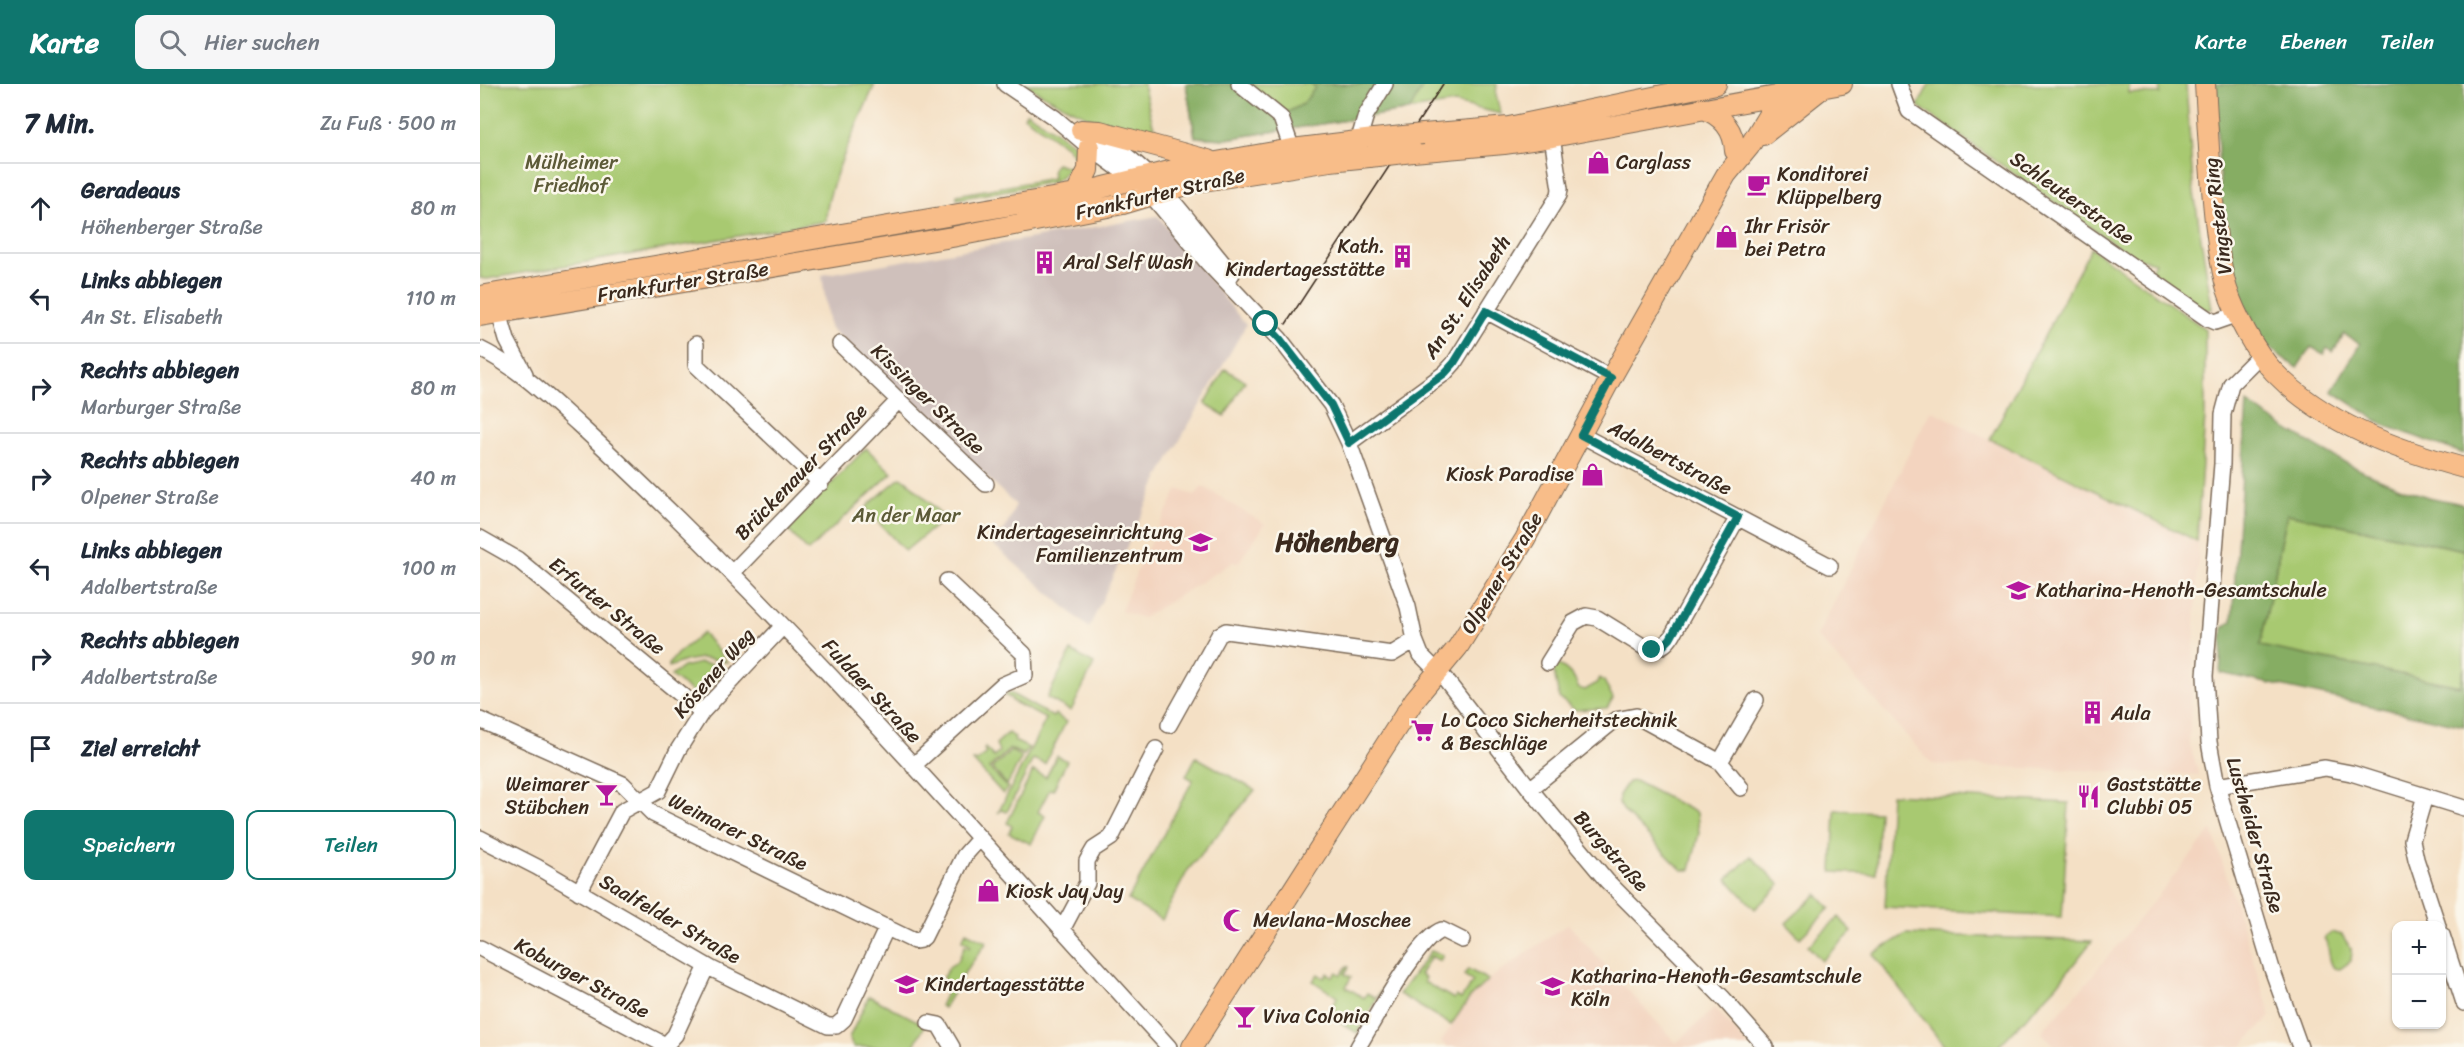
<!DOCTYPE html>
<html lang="de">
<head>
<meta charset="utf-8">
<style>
  body { margin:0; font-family:Sriracha,sans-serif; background:#f6f6f7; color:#1f2937 }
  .controls { position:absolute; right:18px; bottom:18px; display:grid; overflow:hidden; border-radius:12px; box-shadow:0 2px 4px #0004 }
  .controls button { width:54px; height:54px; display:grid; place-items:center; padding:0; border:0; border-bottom:2px solid #e0e1e3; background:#fff; color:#1f2937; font:30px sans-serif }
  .stop { position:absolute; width:18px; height:18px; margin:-14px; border:4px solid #0f766e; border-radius:50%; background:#fff }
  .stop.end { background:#0f766e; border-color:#fff; box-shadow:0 2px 6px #0008 }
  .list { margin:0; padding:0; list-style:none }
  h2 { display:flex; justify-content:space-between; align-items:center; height:78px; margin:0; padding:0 24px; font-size:26px }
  h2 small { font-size:20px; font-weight:400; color:#747a83 }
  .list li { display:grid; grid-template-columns:39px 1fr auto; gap:18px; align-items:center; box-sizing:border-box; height:90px; padding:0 24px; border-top:2px solid #e0e1e3 }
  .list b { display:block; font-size:22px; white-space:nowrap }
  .list p { margin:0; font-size:20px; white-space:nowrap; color:#747a83 }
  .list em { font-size:20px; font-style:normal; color:#747a83 }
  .actions { display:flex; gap:12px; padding:18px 24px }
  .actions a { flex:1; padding:14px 0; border:2px solid #0f766e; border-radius:12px; text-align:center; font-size:21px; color:#0f766e }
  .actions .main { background:#0f766e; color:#fff }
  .icon { flex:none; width:33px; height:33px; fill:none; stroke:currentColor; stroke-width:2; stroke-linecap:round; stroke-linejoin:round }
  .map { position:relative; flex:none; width:1984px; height:963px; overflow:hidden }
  header { display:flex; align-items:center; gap:36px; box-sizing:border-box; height:84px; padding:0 30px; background:#0f766e; color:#fff }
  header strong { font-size:28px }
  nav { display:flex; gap:33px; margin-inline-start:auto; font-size:21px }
  .search { width:420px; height:54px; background:#f6f6f7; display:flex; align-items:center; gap:15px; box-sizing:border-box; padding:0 21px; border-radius:12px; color:#747a83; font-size:22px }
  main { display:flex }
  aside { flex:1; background:#fff }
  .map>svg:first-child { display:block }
  .built { fill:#f3d4bf }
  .industrial { fill:#cfc0bb }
  .green { fill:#a8c971; stroke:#727a48; stroke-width:1.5 }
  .forest { fill:#86ad63; stroke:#606c40; stroke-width:1.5 }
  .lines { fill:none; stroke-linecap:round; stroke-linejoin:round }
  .minor-casing { stroke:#7c6a58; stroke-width:18 }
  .major-casing { stroke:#7c6a58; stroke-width:22 }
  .minor { stroke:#fff; stroke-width:15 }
  .major { stroke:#f8bd89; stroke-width:20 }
  .tram { stroke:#3b2a1e; stroke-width:1.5 }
  .major-bridge-casing { stroke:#7c6a58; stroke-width:22; stroke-linecap:butt }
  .major-bridge { stroke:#f8bd89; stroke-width:20 }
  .route { stroke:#0f766e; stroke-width:8 }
  .labels { text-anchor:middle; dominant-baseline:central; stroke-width:5; stroke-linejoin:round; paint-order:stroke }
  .park-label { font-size:20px; fill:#5c5a37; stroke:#fbf7ec }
  .poi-label { font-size:20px; fill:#3b2a1e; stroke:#fbf7ec; text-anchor:start }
  .street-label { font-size:20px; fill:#3b2a1e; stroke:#fbf7ec }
  .district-label { font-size:26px; font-weight:bold; fill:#3b2a1e; stroke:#fbf7ec }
</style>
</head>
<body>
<header>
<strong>Karte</strong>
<div class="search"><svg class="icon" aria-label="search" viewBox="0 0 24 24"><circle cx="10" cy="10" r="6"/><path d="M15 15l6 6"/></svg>Hier suchen</div>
<nav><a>Karte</a><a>Ebenen</a><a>Teilen</a></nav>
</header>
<main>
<aside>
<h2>7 Min.<small>Zu Fuß · 500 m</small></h2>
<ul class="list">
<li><svg class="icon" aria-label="ahead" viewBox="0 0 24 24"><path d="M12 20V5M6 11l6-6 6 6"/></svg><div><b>Geradeaus</b><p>Höhenberger Straße</p></div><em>80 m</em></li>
<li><svg class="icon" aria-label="left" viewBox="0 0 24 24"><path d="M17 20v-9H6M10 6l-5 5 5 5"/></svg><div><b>Links abbiegen</b><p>An St. Elisabeth</p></div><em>110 m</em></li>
<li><svg class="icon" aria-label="right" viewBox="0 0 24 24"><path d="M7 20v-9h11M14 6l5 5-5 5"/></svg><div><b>Rechts abbiegen</b><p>Marburger Straße</p></div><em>80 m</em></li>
<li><svg class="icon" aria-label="right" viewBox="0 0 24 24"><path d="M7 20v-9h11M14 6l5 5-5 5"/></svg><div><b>Rechts abbiegen</b><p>Olpener Straße</p></div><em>40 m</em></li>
<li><svg class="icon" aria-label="left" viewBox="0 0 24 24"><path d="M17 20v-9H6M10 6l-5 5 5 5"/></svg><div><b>Links abbiegen</b><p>Adalbertstraße</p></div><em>100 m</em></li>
<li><svg class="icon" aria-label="right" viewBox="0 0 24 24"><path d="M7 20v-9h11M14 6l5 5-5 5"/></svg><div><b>Rechts abbiegen</b><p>Adalbertstraße</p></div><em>90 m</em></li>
<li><svg class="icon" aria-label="arrive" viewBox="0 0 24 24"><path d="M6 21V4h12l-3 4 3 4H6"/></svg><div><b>Ziel erreicht</b></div></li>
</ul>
<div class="actions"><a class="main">Speichern</a><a>Teilen</a></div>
</aside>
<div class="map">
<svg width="1984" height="963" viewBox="0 0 1984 963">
  <rect width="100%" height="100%" fill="#fbf7ec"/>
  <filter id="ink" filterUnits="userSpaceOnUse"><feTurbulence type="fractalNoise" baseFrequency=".0167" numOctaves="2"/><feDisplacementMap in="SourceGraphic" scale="12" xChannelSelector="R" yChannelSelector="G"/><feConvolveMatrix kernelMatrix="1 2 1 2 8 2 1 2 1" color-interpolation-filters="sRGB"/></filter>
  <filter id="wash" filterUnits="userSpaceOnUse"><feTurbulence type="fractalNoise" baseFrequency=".008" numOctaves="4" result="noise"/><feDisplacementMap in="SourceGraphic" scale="24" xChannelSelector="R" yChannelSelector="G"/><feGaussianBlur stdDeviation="1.35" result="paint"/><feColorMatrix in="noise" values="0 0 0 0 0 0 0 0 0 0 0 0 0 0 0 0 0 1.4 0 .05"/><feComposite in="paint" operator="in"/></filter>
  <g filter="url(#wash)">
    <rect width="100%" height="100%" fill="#f4e0c5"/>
    <path class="built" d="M 1451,326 L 1719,460 L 1709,659 L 1719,691 L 1452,680 L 1337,552 Z
      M 722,402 L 785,440 L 758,479 L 753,478 L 663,534 L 641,527 L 661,477 L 698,405 L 715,412 Z
      M 1732,746 L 1791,932 L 1761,963 L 1576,963 L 1561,948 L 1602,904 Z
      M 1088,840 L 1196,959 L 1235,924 L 1269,963 L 968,963 L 961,958 L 991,912 L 1008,896 Z"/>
    <path class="industrial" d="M 678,132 L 766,241 L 681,389 L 609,544 L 509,457 L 525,445 L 536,421 L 349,243 L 342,191 Z"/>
    <path class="green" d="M 0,0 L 395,0 C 381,33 345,104 346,137 L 7,195 L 0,194 Z
      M 544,0 L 663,0 L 673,41 L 682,52 L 679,61 C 632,43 587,26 544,0 Z
      M 706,0 L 1017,0 L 1016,11 L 1021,30 L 975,19 L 746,55 L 715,53 Z
      M 1449,0 L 1649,0 L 1649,9 L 1680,10 L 1680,0 L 1706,0 L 1713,102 L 1732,225 L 1726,226 L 1669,190 L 1675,178 L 1651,172 L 1438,22 Z
      M 547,28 L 595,61 L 600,67 L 602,83 L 587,63 L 544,32 Z
      M 576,79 L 589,83 L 581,92 L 573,98 L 477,115 L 477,111 L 573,94 L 572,85 Z
      M 1611,164 L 1725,245 L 1725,332 L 1717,457 L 1510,355 Z
      M 745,285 L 765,297 L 745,332 L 725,320 Z
      M 386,364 L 412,389 L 328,467 L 307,445 Z
      M 420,394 L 426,396 L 465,434 L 425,467 L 386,425 L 389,420 Z
      M 1807,430 L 1984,466 L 1984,584 L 1980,602 L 1780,562 Z
      M 223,549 L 247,578 L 221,574 L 205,577 L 189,583 L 189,580 L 197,570 Z
      M 591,567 L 614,580 L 591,627 L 567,614 Z
      M 220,579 L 237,581 L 247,587 L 220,614 L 191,592 L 203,583 Z
      M 1076,580 C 1086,583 1096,594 1098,604 L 1105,606 L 1117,599 L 1120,594 L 1124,597 L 1133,614 L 1127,624 L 1095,626 L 1079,614 L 1073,582 Z
      M 530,609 L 573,633 L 575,630 L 586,638 L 565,680 L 553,675 L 527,728 L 522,726 L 518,729 L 566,635 L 532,617 L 532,615 L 523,610 Z
      M 528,649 L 535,653 L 534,657 L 549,664 L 544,671 L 530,665 L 509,684 L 528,704 L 523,710 L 493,677 L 497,677 L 506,669 L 504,666 L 505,664 L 514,673 L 519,668 L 516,660 Z
      M 531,667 L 542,673 L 527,701 L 512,684 Z
      M 577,672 L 587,677 L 573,706 L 570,705 L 558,728 L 565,732 L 551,760 L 529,749 L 532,742 L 527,739 L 553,687 L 566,693 Z
      M 716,673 L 775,706 L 708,786 L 682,836 L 648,816 L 713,696 L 706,692 Z
      M 1155,697 L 1217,729 L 1219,749 L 1210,786 L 1202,786 L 1145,729 L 1139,719 L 1139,711 L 1148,698 Z
      M 1411,710 L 1589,719 L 1582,833 L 1405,823 Z
      M 1355,726 L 1399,728 L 1396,790 L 1352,788 Z
      M 1271,772 L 1300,801 L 1275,825 L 1247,795 Z
      M 1337,810 L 1350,824 L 1320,854 L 1306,839 Z
      M 1359,833 L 1372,848 L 1342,877 L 1328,862 Z
      M 486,848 L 507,858 L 485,888 L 464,924 L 460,922 L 467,907 L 463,893 L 469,883 L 478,877 L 485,861 L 490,863 L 491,861 L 482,856 Z
      M 1851,848 L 1862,851 L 1872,866 L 1871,877 L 1860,885 L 1854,884 C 1847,876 1851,863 1844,854 Z
      M 1426,850 L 1612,857 L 1577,901 L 1518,963 L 1465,963 L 1393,870 Z
      M 951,867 L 963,871 L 960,877 L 951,872 L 940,891 L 945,894 L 944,898 L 974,915 L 976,912 L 981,915 L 993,897 L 984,891 L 988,885 L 1008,896 L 991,912 L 971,941 L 919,910 Z
      M 867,882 L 869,883 L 865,890 L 871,893 L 866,903 L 884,914 L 887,909 L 896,914 L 903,904 L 877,949 L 858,937 L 862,930 L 854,926 L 849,930 L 857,913 L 833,897 L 838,890 L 844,894 L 848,889 L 853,893 L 857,888 L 861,891 Z
      M 389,912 L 445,941 L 433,963 L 373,963 L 369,954 Z"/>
    <path class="forest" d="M 706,0 L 766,0 L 802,31 L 823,20 L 835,4 L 832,0 L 944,0 L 930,26 L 746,55 L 715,53 Z
      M 1734,0 L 1984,0 L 1984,370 L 1904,341 L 1852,307 L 1880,260 L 1864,250 L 1853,268 L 1847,264 L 1844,270 L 1831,263 L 1817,284 L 1784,260 L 1757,205 L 1744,167 Z
      M 1767,319 C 1824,357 1882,393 1948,413 C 1960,416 1972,417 1984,421 L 1984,466 L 1807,430 L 1780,562 L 1980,602 L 1984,584 L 1984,642 L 1740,589 L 1743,544 L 1752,537 Z"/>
  </g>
  <g filter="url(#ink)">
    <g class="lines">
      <defs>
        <path id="minor" d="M 525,0 L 575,34 L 609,63 L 656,97 L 672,112 L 727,178 L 800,255 L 851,321 L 869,359 L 928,523 L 935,556 L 941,571 L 966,596 L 1050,705 L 1127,797 L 1242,913 L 1286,963
          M 759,0 L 801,34 L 812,65
          M 1419,0 L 1429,27 L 1728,235 L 1735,238 L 1758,230
          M 611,50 C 674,80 708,139 752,190
          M 876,65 L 886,31 L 905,0
          M 16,218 L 27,256 L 45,290
          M 1006,227 L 1131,294
          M 216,260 L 216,281 L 341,399
          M 360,260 L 506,400
          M 0,265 C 37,283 67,312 98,340 C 132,371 165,403 198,435 C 369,604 527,786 689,963
          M 1781,270 L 1751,300 L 1743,330 L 1742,380 L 1725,592 L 1729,658 L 1737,702 L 1792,885 L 1820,963
          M 1101,351 L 1350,482
          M 869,359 L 965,289 L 974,279 L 1079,111 L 1080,105 L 1072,53
          M 0,454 L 37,475 L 222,628
          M 252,489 L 419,316
          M 1068,579 L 1093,539 L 1106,532 L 1117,534 L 1164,563 C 1177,567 1186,562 1193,550 L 1258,433
          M 0,636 L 143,700 L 173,730 L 434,857 L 440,856 L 444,853 L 484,772 L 499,755
          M 689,641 L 739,551 L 746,547 L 912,570 L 935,556
          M 1240,678 L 1261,704
          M 433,682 L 522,601 L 545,591 L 544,570 L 467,497
          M 1737,702 L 1845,684 L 1871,689 L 1984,724
          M 1050,705 L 1135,636 L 1156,632 L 1240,678 L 1276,616
          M 1945,712 L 1932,756 L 1936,775 L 1958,842
          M 0,754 L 57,783 L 232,885 L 348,942 L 356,942 L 364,935 L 407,843
          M 99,808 L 142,727 L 178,707 L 198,666 L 222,628 L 303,542
          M 582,846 L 607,799 L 607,777 L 614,765 L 631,754 L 676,665
          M 1962,851 L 1984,919
          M 0,864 L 185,961
          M 449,939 L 459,941 L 472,963
          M 184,963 L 195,951 L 227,882
          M 878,963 C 893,939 938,853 962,846 L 982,856"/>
        <path id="major" d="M 1725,0 C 1728,46 1730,91 1735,137 C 1738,159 1740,183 1747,205 C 1755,230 1775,268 1794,288 C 1843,339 1917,366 1984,384
          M 1222,24 C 1242,32 1254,45 1255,67
          M 601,46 L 620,47 L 728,76
          M 943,50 L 1029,43 L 1236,0
          M 1283,51 L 1340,6
          M 933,68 L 1024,60 L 1072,53 L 1362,0
          M 596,110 L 608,86 L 609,63
          M 0,212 L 596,110 L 702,84 L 812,65 L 894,55
          M 0,232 L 472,153 L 643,120 L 717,98 L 850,77 L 889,73
          M 712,963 L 935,615 L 978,563 L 1045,455 L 1131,294 L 1246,91 L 1269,63 L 1307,0"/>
      </defs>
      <use href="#minor" class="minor-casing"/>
      <use href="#major" class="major-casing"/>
      <use href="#minor" class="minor"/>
      <use href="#major" class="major"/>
      <path class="tram" d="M 806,240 L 963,0"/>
      <defs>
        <path id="major-bridge" d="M 894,55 L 943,50
          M 889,73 L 933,68"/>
      </defs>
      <use href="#major-bridge" class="major-bridge-casing"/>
      <use href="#major-bridge" class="major-bridge"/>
    </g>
  </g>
  <g class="lines" filter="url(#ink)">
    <path class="route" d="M 786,240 L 800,255 L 851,321 L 869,359 L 965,289 L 974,279 L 1006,227 L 1131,294 L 1101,351 L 1258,433 L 1190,555 L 1182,563 L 1172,566"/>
  </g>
  <defs>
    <symbol id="shop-bare" viewBox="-9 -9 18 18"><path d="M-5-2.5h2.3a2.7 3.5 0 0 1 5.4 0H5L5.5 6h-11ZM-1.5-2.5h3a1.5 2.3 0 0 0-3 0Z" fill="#b5179e" stroke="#fbf7ec" stroke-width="2.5" paint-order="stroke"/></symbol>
    <symbol id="cafe-bare" viewBox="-9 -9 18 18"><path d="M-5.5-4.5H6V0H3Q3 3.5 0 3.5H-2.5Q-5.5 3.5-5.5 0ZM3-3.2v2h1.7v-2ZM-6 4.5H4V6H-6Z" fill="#b5179e" stroke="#fbf7ec" stroke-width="2.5" paint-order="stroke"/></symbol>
    <symbol id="building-bare" viewBox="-9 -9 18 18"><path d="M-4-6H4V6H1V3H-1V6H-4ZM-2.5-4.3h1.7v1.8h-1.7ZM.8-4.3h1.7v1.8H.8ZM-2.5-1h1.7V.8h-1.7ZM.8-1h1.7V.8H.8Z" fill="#b5179e" stroke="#fbf7ec" stroke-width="2.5" paint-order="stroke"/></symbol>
    <symbol id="school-bare" viewBox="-9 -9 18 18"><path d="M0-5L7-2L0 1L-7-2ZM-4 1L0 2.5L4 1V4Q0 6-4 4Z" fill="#b5179e" stroke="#fbf7ec" stroke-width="2.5" paint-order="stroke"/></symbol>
    <symbol id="supermarket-bare" viewBox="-9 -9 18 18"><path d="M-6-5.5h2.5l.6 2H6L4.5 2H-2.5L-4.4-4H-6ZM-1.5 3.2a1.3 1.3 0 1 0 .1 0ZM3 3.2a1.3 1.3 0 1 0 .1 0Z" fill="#b5179e" stroke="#fbf7ec" stroke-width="2.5" paint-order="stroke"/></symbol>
    <symbol id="bar-bare" viewBox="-9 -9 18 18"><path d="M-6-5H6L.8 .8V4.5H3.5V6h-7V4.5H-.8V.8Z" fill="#b5179e" stroke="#fbf7ec" stroke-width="2.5" paint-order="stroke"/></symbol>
    <symbol id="restaurant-bare" viewBox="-9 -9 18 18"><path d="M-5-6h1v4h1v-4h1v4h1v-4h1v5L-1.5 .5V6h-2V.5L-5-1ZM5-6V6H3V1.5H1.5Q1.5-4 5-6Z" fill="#b5179e" stroke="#fbf7ec" stroke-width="2.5" paint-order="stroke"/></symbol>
    <symbol id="mosque-bare" viewBox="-9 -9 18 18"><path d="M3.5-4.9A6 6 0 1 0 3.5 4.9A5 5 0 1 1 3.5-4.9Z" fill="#b5179e" stroke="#fbf7ec" stroke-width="2.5" paint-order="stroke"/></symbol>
  </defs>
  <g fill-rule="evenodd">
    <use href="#shop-bare" x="1102" y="62" width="33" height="33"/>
    <use href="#cafe-bare" x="1262" y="84" width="33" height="33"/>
    <use href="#shop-bare" x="1230" y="136" width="33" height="33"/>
    <use href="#building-bare" x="906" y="156" width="33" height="33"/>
    <use href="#building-bare" x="548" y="162" width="33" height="33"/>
    <use href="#shop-bare" x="1096" y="374" width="33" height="33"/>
    <use href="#school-bare" x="704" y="442" width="33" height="33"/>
    <use href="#school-bare" x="1522" y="490" width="33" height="33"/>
    <use href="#building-bare" x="1596" y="612" width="33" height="33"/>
    <use href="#supermarket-bare" x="926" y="630" width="33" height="33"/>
    <use href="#bar-bare" x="110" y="694" width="33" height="33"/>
    <use href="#restaurant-bare" x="1592" y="696" width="33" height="33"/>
    <use href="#shop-bare" x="492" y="790" width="33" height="33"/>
    <use href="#mosque-bare" x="738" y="820" width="33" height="33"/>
    <use href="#school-bare" x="410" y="884" width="33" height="33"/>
    <use href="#school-bare" x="1056" y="886" width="33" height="33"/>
    <use href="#bar-bare" x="748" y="916" width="33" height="33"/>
  </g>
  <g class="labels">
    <g class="park-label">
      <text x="91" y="78">Mülheimer<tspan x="91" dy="23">Friedhof</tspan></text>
      <text x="426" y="431">An der Maar</text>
    </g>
    <g class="poi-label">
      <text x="1136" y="78">Carglass</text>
      <text x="1297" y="90">Konditorei<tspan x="1297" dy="23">Klüppelberg</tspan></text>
      <text x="1265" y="142">Ihr Frisör<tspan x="1265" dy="23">bei Petra</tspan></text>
      <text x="905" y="162" text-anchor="end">Kath.<tspan x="905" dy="23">Kindertagesstätte</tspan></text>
      <text x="583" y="178">Aral Self Wash</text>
      <text x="1094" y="390" text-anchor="end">Kiosk Paradise</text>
      <text x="703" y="448" text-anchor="end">Kindertageseinrichtung<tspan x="703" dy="23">Familienzentrum</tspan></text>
      <text x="1556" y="506">Katharina-Henoth-Gesamtschule</text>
      <text x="1631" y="629">Aula</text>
      <text x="961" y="636">Lo Coco Sicherheitstechnik<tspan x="961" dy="23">&amp; Beschläge</tspan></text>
      <text x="109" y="700" text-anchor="end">Weimarer<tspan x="109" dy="23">Stübchen</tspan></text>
      <text x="1627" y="700">Gaststätte<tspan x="1627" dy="23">Clubbi 05</tspan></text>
      <text x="526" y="807">Kiosk Jay Jay</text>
      <text x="773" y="836">Mevlana-Moschee</text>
      <text x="1091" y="892">Katharina-Henoth-Gesamtschule<tspan x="1091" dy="23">Köln</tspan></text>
      <text x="445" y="900">Kindertagesstätte</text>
      <text x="783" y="932">Viva Colonia</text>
    </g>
    <g class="street-label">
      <text transform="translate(680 110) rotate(-13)">Frankfurter Straße</text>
      <text transform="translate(1592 114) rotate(35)">Schleuterstraße</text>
      <text transform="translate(1738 132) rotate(-97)">Vingster Ring</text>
      <text transform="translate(203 198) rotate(-9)">Frankfurter Straße</text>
      <text transform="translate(987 213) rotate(-57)">An St. Elisabeth</text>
      <text transform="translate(448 315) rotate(44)">Kissinger Straße</text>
      <text transform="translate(1190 374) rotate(28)">Adalbertstraße</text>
      <text transform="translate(321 388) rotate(-46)">Brückenauer Straße</text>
      <text transform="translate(1022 489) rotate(-59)">Olpener Straße</text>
      <text transform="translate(127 522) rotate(39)">Erfurter Straße</text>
      <text transform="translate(234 589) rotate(-49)">Kösener Weg</text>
      <text transform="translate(392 607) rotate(47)">Fuldaer Straße</text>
      <text transform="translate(258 748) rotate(26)">Weimarer Straße</text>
      <text transform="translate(1775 751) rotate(74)">Lustheider Straße</text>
      <text transform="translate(1131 767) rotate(48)">Burgstraße</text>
      <text transform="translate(190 835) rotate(30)">Saalfelder Straße</text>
      <text transform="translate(102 894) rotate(28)">Koburger Straße</text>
    </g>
    <g class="district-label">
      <text x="857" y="458">Höhenberg</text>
    </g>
  </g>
</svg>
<div class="controls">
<button>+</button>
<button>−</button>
</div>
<div class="stop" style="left:786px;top:240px"></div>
<div class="stop end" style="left:1172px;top:566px"></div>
</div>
</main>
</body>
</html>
